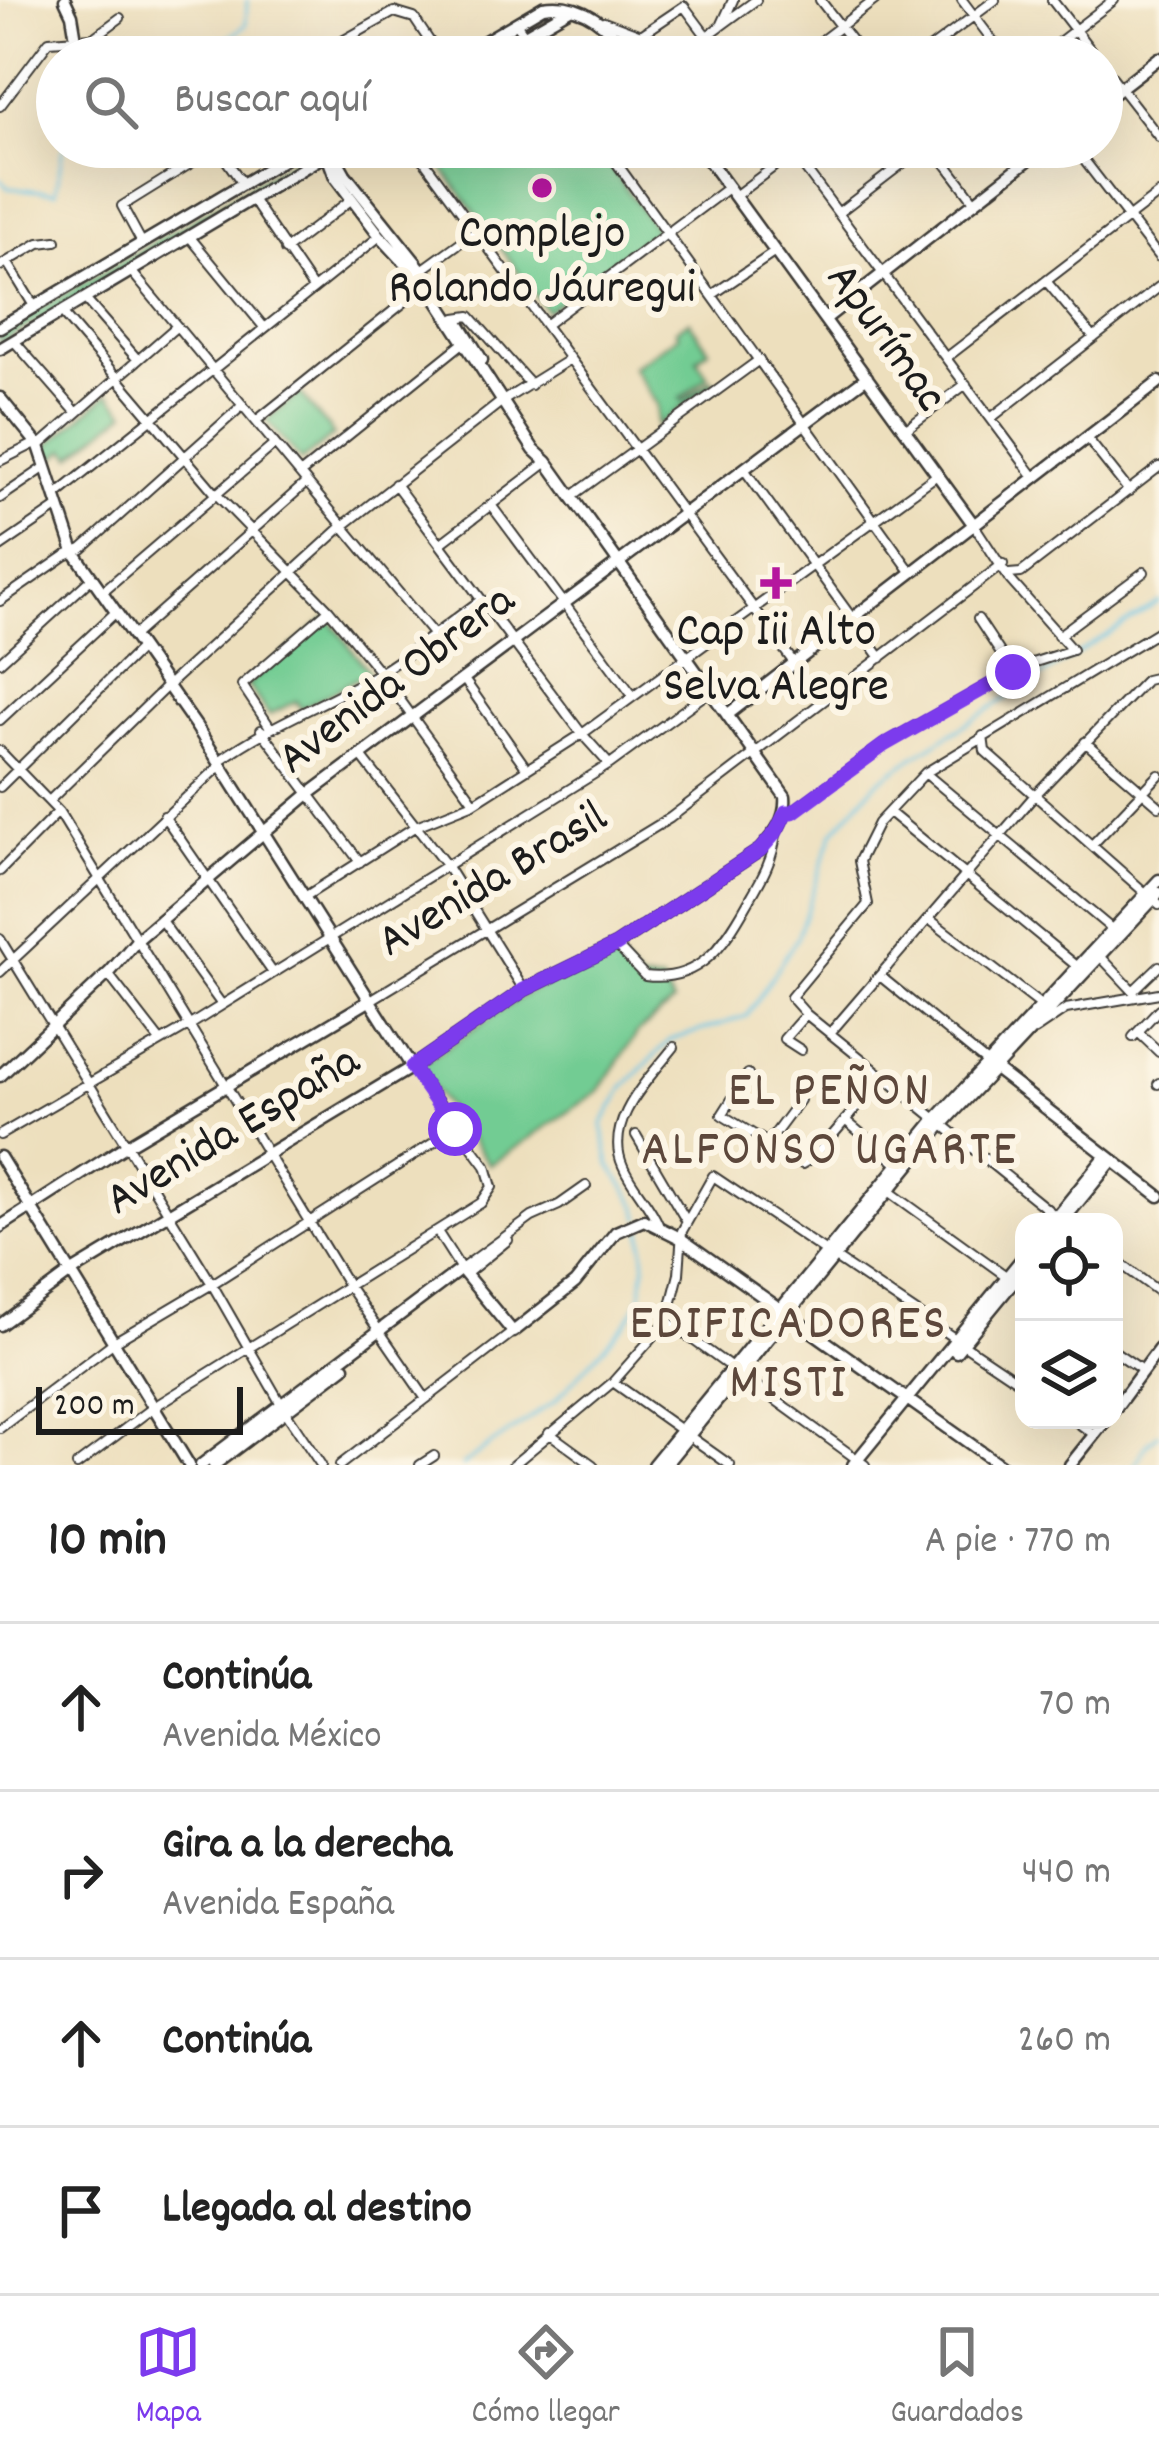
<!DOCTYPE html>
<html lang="es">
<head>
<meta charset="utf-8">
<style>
  body { margin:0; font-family:Dekko,sans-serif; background:#f2f2f2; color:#222 }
  .controls { position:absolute; right:36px; bottom:36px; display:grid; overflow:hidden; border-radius:24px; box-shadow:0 12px 48px #0002 }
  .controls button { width:108px; height:108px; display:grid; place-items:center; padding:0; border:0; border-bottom:3px solid #e0e0e0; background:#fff; color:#222; font:60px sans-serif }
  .scale { position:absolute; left:36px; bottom:30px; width:207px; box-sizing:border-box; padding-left:12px; border:6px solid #1c1c1c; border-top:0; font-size:33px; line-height:42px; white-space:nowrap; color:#1c1c1c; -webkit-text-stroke:9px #fcf5e5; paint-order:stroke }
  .stop { position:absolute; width:36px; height:36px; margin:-27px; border:9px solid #7c3aed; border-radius:50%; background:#fff }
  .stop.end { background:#7c3aed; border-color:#fff; box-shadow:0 3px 12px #0008 }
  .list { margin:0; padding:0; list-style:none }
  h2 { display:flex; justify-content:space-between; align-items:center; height:156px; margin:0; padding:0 48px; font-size:51px }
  h2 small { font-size:39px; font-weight:400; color:#767676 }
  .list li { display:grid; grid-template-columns:78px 1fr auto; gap:36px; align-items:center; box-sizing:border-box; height:168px; padding:0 48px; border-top:3px solid #e0e0e0 }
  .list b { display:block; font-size:45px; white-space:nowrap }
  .list p { margin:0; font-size:39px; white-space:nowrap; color:#767676 }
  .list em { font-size:39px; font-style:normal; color:#767676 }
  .icon { flex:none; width:66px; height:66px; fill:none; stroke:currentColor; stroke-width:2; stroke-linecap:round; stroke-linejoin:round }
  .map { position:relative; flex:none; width:1159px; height:1465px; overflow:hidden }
  .search { position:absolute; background:#fff; box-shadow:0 12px 48px #0002; left:36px; right:36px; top:36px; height:132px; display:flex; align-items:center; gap:30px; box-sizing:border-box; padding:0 42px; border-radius:66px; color:#767676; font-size:45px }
  .sheet { height:828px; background:#fff }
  nav { display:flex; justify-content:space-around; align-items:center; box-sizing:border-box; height:168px; border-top:3px solid #e0e0e0; background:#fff; font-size:33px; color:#767676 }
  nav a { display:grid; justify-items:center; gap:6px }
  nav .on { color:#7c3aed }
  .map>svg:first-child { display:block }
  .green { fill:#72cc93; stroke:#477458; stroke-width:3 }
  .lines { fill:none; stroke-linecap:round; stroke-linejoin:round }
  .stream { stroke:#68c5e6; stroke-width:3 }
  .street-casing { stroke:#3b3934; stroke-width:12 }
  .secondary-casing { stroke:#3b3934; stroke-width:15 }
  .street { stroke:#fff; stroke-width:8 }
  .secondary { stroke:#fff; stroke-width:10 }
  .route { stroke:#7c3aed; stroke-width:15 }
  .poi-dot { fill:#b5179e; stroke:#fcf5e5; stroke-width:4.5 }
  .labels { text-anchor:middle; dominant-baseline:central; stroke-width:12; stroke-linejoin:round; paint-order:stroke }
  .poi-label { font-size:48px; fill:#1c1c1c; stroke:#fcf5e5 }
  .street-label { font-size:48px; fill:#1c1c1c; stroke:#fcf5e5 }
  .neighbourhood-label { font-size:51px; letter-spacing:3px; fill:#5c473b; stroke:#fcf5e5 }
</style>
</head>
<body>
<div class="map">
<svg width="1159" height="1465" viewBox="0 0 1159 1465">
  <rect width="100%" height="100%" fill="#fcf5e5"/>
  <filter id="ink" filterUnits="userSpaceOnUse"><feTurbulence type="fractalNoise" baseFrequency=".00833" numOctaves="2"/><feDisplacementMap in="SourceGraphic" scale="24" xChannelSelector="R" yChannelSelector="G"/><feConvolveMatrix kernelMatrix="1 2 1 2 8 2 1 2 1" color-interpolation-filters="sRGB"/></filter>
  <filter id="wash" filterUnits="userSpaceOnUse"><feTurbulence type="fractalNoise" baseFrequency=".004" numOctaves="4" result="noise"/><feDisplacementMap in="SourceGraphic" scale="48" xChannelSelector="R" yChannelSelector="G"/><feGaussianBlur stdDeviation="2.7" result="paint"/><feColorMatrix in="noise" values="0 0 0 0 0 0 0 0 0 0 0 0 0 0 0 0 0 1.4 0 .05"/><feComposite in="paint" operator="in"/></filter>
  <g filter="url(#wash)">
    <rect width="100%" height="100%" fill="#eddfbd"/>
    <path class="green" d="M 427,147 L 596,147 L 656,230 L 547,311 Z
      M 315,148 L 320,148 L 320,154 L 0,343 L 0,332 Z
      M 689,321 L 709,350 L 697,359 L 708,377 L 680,399 L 683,401 L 712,380 L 714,384 L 657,426 L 657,405 L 633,367 L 679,335 L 676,330 Z
      M 109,393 L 126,412 L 72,456 L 66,449 L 51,461 L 46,447 Z
      M 300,393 L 334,435 L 301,461 L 266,420 Z
      M 328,617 L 369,672 L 301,709 L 296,701 L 269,715 L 247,685 Z
      M 613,953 L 640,981 L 662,982 L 673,1003 L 638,1032 L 599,1091 L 490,1165 L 417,1067 L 527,993 Z"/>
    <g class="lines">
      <path class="stream" d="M 144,57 L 153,52 L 214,49 L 246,25 L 247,0
        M 0,179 L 8,188 L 56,192 L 63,147
        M 640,1218 L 637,1205 L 610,1165 L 602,1125 L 625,1086 L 670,1040 L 747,1016 L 797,938 L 833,832 L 876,783 L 915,756 L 1159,602
        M 462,1465 L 555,1401 L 626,1323 L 641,1297 L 645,1266 L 642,1227
        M 1135,1465 L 1146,1445 L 1159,1434"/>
    </g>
  </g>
  <g filter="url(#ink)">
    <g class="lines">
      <defs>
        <path id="street" d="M 820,0 L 864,57
          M 962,0 L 1005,57
          M 1052,0 L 1096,57
          M 604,21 L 641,35 L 684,6 L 722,57
          M 516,23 L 541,57
          M 722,24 L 733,0
          M 707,36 L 756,0
          M 314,57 L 394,12 L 414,18 L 440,57
          M 800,57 L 875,0
          M 919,57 L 995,0
          M 1040,57 L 1114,0
          M 1102,64 L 1159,137
          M 0,106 L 49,41 L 93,38 L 120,18
          M 217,147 L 243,184
          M 414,147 L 794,663
          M 605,147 L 912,573
          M 789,147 L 1035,478
          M 933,147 L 975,202
          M 1074,147 L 1159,257
          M 223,156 L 235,147
          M 735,196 L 800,147
          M 252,199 L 312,287
          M 838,213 L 924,147
          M 189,236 L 263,326
          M 142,243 L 122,206 L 217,147
          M 285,250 L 352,199
          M 7,262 L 34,306
          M 0,266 L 39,243 L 56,241
          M 422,270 L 476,231
          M 131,271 L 433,634
          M 1046,281 L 1094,338
          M 712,295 L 775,252
          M 85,299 L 138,360
          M 62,313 L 216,494 L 329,610 L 380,672 L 474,802
          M 456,318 L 470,316 L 531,385
          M 545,325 L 729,187
          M 14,341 L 77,413
          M 946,358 L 1159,194
          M 991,418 L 1159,287
          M 256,421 L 428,283
          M 905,430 L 966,384
          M 1087,438 L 1129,491
          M 39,446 L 177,326
          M 0,461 L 36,443
          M 744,469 L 881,658
          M 300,474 L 463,343
          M 395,484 L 582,734 L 609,764
          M 55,496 L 380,236
          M 571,497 L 759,360
          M 0,498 L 44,468
          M 491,505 L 633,696
          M 440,544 L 547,462
          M 0,547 L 57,508
          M 1009,574 L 1021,573 L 1159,467
          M 102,592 L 275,444
          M 0,601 L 65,556 L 82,549 L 243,405
          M 978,619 L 1013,672
          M 133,636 L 306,483
          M 1058,636 L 1144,572
          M 0,662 L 92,578
          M 463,678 L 527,769
          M 0,720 L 116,612
          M 270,727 L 242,685 L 329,610
          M 261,730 L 360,862
          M 983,736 L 985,751 L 1159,905
          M 1085,742 L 1159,806
          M 0,751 L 59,812 L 349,1287 L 426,1399
          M 361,756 L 446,865 L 524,990
          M 219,761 C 267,726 322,705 374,676 C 411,654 446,625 481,600
          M 925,773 L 1113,930
          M 0,787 L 141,648
          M 49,801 L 167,686 L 344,525 L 501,402 L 570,359
          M 786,812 L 793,811 L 883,745 L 1020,667 L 1072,650 L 1010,580 L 974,525
          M 889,812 L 1078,967
          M 164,816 L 273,973
          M 1092,845 L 1159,775
          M 0,871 L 58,812
          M 306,896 L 416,826 L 474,803 L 582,734 L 937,475
          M 160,919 L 222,1005
          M 929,919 L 1042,1006
          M 0,939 L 212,1284 L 285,1411 L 321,1465
          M 616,945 L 645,976 C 699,983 724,945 747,904 C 761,880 773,861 776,833
          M 1100,956 L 1133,991 L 1159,966
          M 0,972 L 220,766
          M 108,974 L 160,1041
          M 880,976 L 987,1063
          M 369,1001 L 670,818 L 1003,564
          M 1035,1030 L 1066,1009 L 1159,993
          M 1138,1032 L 1159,1052
          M 830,1033 L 1035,795 L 1146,680 L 1159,677
          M 1133,1037 L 1159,1009
          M 801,1050 L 784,1039 L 806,1014
          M 748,1074 L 722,1115 L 802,1164 L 814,1157 L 883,1076
          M 1158,1084 L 1159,1083
          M 845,1120 L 899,1165
          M 0,1135 L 190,1025 L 610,764 L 710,691
          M 636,1135 L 687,1222
          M 759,1155 L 800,1100
          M 886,1189 L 1024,1289
          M 1057,1217 L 806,1014 L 791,997 L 868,904 L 859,861 L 878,823 L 925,773 L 1159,631
          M 658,1224 C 650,1204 632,1187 623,1166 C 603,1122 649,1079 674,1047
          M 438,1233 L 461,1269 L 532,1217 L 559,1205 L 586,1186
          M 1114,1259 L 1159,1292
          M 466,1274 L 508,1240
          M 667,1321 L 865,1465
          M 1114,1351 L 1142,1370
          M 613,1382 L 730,1465
          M 1074,1420 L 1095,1435
          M 0,1428 L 114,1342 L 212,1284 L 455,1129
          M 549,1433 L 593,1465
          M 77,1465 L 154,1407 L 481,1203 L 492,1187 L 486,1166 L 412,1067
          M 340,1465 L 513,1332
          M 420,1465 L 434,1456
          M 513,1465 L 613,1382 L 667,1321 L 679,1274 L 682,1231 L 713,1176 L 1024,1385"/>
        <path id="secondary" d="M 65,0 L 72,15 L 79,57
          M 458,57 L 543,7 C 583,0 611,28 632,57
          M 487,57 L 570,9
          M 1102,102 L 1159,58
          M 330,147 L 345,174 L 441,294
          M 699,147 L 974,525
          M 825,319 L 1045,147
          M 457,320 L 482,360
          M 0,327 L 305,147
          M 0,349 L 339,147
          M 0,398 L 39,446 L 74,552 L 196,726 L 412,1067
          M 727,715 L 1159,382
          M 990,1065 L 1159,1196
          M 0,1076 L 110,972 L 138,939 L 309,794 L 867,377
          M 0,1157 L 189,1465
          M 1052,1222 L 1105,1157
          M 1062,1222 L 1111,1162
          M 0,1227 L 127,1145 L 369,1001
          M 0,1325 L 72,1272 L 412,1067 L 524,990 L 616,945 L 760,850 C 775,833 787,820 785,796 L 547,462 L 534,450 L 431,291 L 380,236 L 335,177 L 324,147
          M 956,1352 L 1024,1269
          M 1114,1410 L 1159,1349
          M 201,1465 L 461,1269 L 513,1332 L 575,1283 L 616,1232 L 644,1220 L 680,1238 L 1000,1465
          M 214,1465 L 344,1367
          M 653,1465 L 935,1120 L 1159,880
          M 665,1465 L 942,1125 L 1159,893
          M 853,1465 L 1024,1256
          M 1070,1465 L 1106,1420"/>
      </defs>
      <use href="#street" class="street-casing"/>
      <use href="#secondary" class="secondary-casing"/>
      <use href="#street" class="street"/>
      <use href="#secondary" class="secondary"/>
    </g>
  </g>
  <g class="lines" filter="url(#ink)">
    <path class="route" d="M 455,1129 L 412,1067 L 524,990 L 616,945 L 760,850 L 776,832 L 786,812 L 793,812 L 884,745 L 1013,672"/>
  </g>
  <g class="poi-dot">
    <circle cx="542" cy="188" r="12"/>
    <path d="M770 565h12v12h12v12h-12v12h-12v-12h-12v-12h12z"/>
  </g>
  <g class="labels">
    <g class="poi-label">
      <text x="542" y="236">Complejo<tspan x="542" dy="55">Rolando Jáuregui</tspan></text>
      <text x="776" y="634">Cap Iii Alto<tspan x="776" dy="55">Selva Alegre</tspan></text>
    </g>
    <g class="street-label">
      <text transform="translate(884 339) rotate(54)">Apurímac</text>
      <text transform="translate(398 682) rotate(-37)">Avenida Obrera</text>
      <text transform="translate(494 882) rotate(-31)">Avenida Brasil</text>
      <text transform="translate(234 1133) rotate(-31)">Avenida España</text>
    </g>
    <g class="neighbourhood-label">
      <text x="830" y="1094">EL PEÑON<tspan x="830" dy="59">ALFONSO UGARTE</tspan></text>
      <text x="789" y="1327">EDIFICADORES<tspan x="789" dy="59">MISTI</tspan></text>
    </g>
  </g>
</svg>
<div class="controls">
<button><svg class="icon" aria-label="locate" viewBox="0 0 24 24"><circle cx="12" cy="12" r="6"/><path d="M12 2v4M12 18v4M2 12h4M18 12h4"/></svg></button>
<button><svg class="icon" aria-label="layers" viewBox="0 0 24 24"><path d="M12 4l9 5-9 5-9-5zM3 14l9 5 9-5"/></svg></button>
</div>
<div class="scale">200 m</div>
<div class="stop" style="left:455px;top:1129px"></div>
<div class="stop end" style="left:1013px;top:672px"></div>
<div class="search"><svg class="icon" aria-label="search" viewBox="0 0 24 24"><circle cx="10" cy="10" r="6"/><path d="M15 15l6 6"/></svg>Buscar aquí</div>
</div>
<section class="sheet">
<h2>10 min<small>A pie · 770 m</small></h2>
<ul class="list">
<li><svg class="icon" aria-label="ahead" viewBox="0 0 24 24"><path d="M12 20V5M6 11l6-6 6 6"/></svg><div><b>Continúa</b><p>Avenida México</p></div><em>70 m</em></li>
<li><svg class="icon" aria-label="right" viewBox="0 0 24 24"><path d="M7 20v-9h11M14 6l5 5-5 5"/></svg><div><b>Gira a la derecha</b><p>Avenida España</p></div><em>440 m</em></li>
<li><svg class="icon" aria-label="ahead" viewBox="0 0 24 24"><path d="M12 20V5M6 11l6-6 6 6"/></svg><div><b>Continúa</b></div><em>260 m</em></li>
<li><svg class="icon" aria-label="arrive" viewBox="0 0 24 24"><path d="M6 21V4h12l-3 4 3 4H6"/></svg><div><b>Llegada al destino</b></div></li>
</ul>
</section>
<nav>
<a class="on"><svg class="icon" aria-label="map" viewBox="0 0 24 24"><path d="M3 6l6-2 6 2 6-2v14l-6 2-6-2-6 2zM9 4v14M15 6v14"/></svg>Mapa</a>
<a><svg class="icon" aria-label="directions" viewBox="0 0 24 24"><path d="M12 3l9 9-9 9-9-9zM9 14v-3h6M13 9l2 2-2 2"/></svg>Cómo llegar</a>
<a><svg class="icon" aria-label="saved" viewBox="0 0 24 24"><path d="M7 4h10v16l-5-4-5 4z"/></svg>Guardados</a>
</nav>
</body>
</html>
